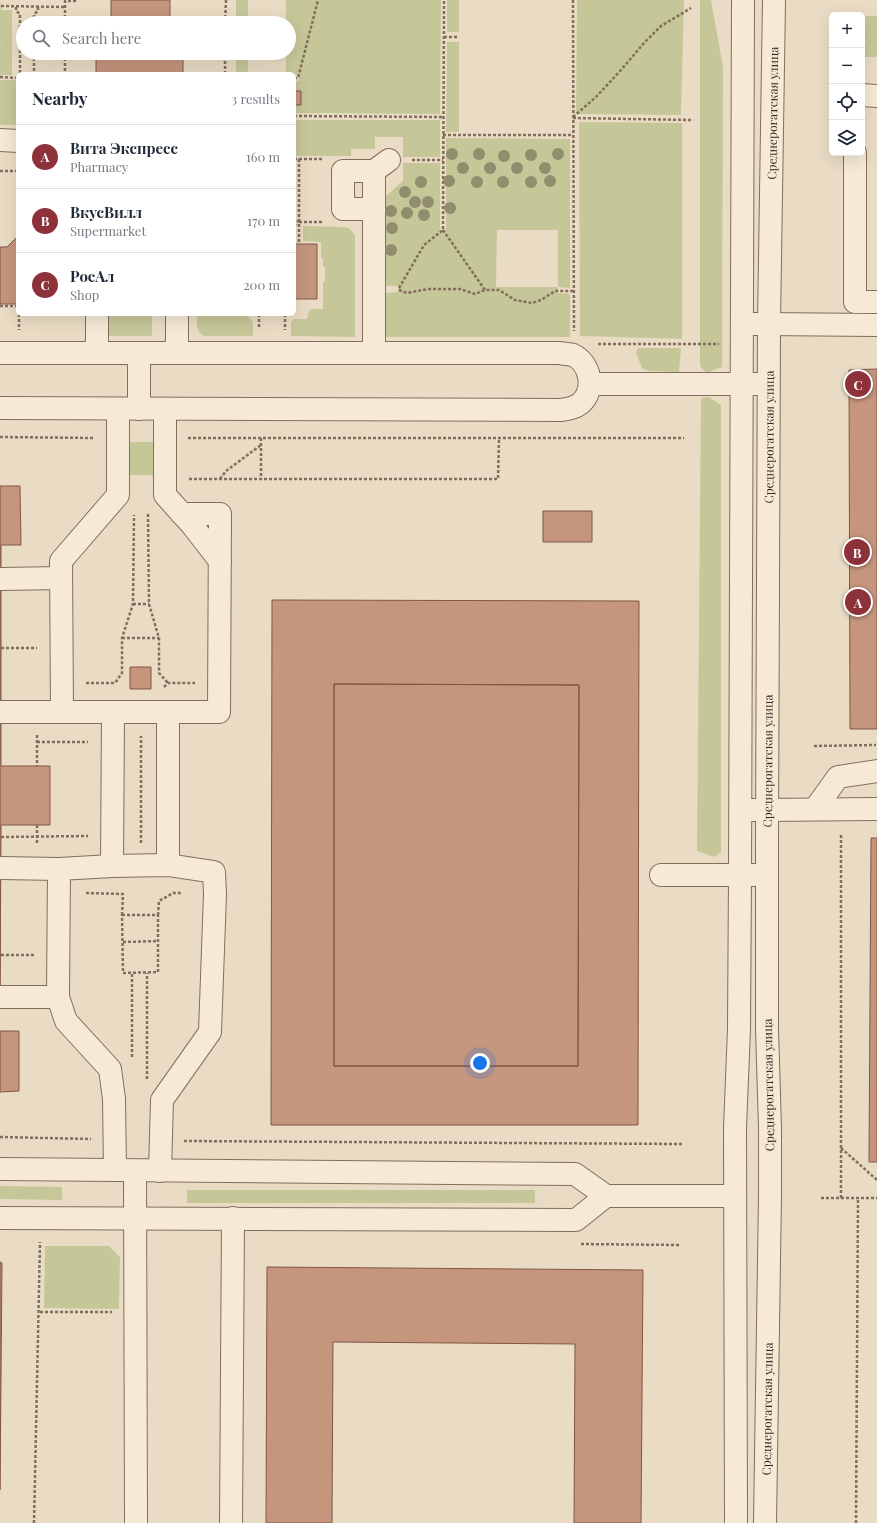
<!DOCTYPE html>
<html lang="en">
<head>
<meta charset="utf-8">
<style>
  body { margin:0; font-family:"Playfair Display",serif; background:#f2f2f3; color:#1f2937 }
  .controls { position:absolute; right:12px; top:12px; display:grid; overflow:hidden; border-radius:6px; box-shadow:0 4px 16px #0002 }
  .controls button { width:36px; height:36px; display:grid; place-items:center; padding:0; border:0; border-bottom:1px solid #e0e1e3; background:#fff; color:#1f2937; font:20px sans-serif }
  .you { position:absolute; left:480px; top:1063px; width:14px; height:14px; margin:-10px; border:3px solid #fff; border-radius:50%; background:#1a73e8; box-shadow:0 0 0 6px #1a73e833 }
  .badge { display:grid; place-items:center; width:26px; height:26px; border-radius:50%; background:#8d313a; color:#fff; font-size:13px; font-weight:700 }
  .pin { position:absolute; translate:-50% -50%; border:2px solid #fff; box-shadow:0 1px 4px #0006 }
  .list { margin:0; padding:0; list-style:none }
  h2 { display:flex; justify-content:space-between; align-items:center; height:52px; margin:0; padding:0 16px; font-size:17px }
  h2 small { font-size:13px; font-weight:400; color:#747a83 }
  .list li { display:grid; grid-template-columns:26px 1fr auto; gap:12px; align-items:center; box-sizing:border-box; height:64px; padding:0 16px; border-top:1px solid #e0e1e3 }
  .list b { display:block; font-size:15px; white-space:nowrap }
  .list p { margin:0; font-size:13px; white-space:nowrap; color:#747a83 }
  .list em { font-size:13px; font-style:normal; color:#747a83 }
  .icon { flex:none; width:22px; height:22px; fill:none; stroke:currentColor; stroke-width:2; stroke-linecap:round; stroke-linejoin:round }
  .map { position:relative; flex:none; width:877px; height:1523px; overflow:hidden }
  .search { position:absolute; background:#fff; box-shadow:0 4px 16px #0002; left:16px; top:16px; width:280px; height:44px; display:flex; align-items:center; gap:10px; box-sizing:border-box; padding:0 14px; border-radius:22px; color:#747a83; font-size:15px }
  .panel { position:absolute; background:#fff; box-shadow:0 4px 16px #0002; left:16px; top:72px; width:280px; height:244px; border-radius:6px }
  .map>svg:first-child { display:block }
  .green { fill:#c6c799; fill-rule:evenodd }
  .building { fill:#c5957d; stroke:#815744; fill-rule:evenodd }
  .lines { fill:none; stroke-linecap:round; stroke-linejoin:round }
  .minor-casing { stroke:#836d5c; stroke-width:24 }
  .path { stroke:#836d5c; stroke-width:2.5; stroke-dasharray:3 2; stroke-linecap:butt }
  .minor { stroke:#f6ead6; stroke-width:22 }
  .tree { fill:#918e6e }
  .labels { text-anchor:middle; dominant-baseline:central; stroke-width:3; stroke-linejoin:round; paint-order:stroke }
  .street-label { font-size:12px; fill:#35271f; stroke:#f2e7d3 }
</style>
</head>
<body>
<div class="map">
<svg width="877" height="1523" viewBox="0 0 877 1523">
  <rect width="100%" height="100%" fill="#eadcc4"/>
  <path class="green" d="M 0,0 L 1,10 L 12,10 L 12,75 L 0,75 Z
    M 236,0 L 248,0 L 248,23 L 236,23 Z
    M 286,0 L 441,0 L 440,114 L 294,113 L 294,81 L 298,81 L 298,75 L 286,74 L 286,53 L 289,53 L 289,23 L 286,23 Z
    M 447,0 L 459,0 L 459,32 L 447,32 Z
    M 577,0 L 684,0 L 681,115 L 576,114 Z
    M 700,0 L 711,0 L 723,67 L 722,367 L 706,373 L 700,366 Z
    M 862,16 L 877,16 L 877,57 L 862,57 Z
    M 447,42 L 459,42 L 459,132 L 446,132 Z
    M 236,53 L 248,53 L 248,74 L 236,74 Z
    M 0,80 L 18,80 L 18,125 L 0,125 Z
    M 294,120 L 440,120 L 440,157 L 403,157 L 403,137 L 375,137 L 375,149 L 351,149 L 351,156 L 294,156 Z
    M 579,122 L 682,123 L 682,339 L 580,336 Z
    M 446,138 L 570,139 L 570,288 L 558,287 L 558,293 L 570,294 L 570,337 L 385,337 L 385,293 L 398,292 L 398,286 L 386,286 L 386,196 L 403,181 L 403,163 L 440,163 L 440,230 L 446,230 ZM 497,230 L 558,230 L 558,287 L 496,287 Z
    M 303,226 L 343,227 L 349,228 L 355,235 L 355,337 L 291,336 L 291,322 L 294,319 L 307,319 L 308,313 L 311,309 L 323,309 L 323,282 L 325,282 L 325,267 L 323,267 L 323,259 L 321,258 L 321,242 L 303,241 Z
    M 106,314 L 152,314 L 152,336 L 106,336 Z
    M 197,314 L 246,314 L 253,322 L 253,336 L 204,336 C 195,330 197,324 197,314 Z
    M 638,348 L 681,348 L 679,372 L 649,371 L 642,368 L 636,353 Z
    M 709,397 L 721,405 L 721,852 L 715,857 L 697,851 L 701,398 Z
    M 129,442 L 155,442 L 154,475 L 129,475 Z
    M 0,1186 L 62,1187 L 62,1200 L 0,1199 Z
    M 187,1190 L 535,1190 L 535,1203 L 187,1203 Z
    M 45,1246 L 109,1246 L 120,1257 L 119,1309 L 44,1308 Z"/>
  <path class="building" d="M 111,0 L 170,0 L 170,23 L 111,23 Z
    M 96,53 L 183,53 L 183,74 L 96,74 Z
    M 294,91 L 301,91 L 301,105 L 294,105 Z
    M 18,236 L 18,304 L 0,304 L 0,247 L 7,247 Z
    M 294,244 L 317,244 L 317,299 L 294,299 Z
    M 877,369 L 877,729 L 850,729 L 849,370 Z
    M 0,486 L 20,486 L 21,545 L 1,545 L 1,766 L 50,766 L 50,825 L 1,825 L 0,1006 Z
    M 543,511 L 592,511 L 592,542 L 543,542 Z
    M 272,600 L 639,601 L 638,1125 L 271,1125 ZM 334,684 L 579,685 L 578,1066 L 334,1066 Z
    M 130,667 L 151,667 L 151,689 L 130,689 Z
    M 334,684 L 579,685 L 578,1066 L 334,1066 Z
    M 871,838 L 877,838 L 877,1162 L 869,1162 Z
    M 0,1031 L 19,1031 L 19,1091 L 0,1092 Z
    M 0,1262 L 2,1263 L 0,1490 Z
    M 267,1267 L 643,1270 L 641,1523 L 574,1523 L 575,1344 L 333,1342 L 332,1523 L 266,1523 Z"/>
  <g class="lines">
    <defs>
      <g id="minor">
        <path d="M 862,95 L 877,96"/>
        <path d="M 0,140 L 18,141"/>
        <path d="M 855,153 L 855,302 L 877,302"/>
        <path d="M 374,171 L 389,160"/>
        <path d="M 374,209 L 343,209 L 343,171 L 374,171 L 374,353"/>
        <path d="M 97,314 L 97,353"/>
        <path d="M 754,324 L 877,325"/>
        <path d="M 0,353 L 560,353 C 564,354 569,354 573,355 C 590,363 596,389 581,403 C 575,408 568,409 561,410 L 0,408"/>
        <path d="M 139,353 L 139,409"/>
        <path d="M 177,353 L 177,314"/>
        <path d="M 590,384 L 757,384"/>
        <path d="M 165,409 L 165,495 L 192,525 L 220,561"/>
        <path d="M 1,579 L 61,578"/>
        <path d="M 1,712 L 219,712 L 220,514 L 182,514"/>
        <path d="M 62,712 L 61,561 L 118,495 L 118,409"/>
        <path d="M 815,809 L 838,777 L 877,771"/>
        <path d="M 752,810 L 877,809"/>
        <path d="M 168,865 L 168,712"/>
        <path d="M 112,866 L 113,712"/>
        <path d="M 1,868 L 59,869"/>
        <path d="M 661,875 L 754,875"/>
        <path d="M 1,997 L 58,997"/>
        <path d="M 0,1169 L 575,1174 L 606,1196 L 735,1196"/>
        <path d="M 115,1170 L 114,1099 L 110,1069 L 66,1021 L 58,997 L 59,869 L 112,866 L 168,865 L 214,872 L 215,894 L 210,1032 L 162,1100 L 160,1171"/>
        <path d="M 135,1171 L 136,1523"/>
        <path d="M 0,1218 L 576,1220 L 606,1196"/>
        <path d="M 231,1523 L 233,1218"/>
        <path d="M 736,1523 L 735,1128 L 739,1029 L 740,875 L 743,0"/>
        <path id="s1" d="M 765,1523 L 770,1196 L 770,1128 L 767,1029 L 767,839 L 769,324 L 774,0"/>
      </g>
    </defs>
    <use href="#minor" class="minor-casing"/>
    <path class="path" d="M 573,0 L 574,331
      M 1,6 L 65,7
      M 16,7 L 16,11 L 20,14 L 20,74
      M 34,23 L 34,14 L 38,11 L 38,7
      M 65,23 L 65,1 L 75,1 L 75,0
      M 225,23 L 226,0
      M 444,37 L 459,37
      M 34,53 L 34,74
      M 65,53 L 65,74
      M 225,74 L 225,53
      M 0,77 L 18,78
      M 294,78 L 298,78 L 318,0
      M 294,116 L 443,117
      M 573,117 L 596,97 L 621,70 L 644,43 L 661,26 L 691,8
      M 573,118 L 691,120
      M 443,135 L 573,135
      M 294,159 L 323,159
      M 299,159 L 299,244
      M 412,160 L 443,160
      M 0,171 L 18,171
      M 299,222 L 324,222
      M 294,226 L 299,220
      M 443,230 L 485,290
      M 399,288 L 424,245 L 443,230 L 444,0
      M 399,290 L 407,293 L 428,289 L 460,289 L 475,294 L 485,290 L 499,290 L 515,300 L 532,303 L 541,300 L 555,291 L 573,291
      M 0,306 L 18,306
      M 19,314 L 19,330
      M 259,314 L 259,329
      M 285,314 L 285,330
      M 598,344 L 719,344
      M 0,437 L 93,438
      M 188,438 L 684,438
      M 261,438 L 261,479
      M 189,479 L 498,479 L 499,438
      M 220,479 L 226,471 L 261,445
      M 148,514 L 149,604 L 159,638 L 159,673 L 168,683
      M 133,604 L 149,604
      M 122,638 L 159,638
      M 1,648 L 37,648
      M 86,683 L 115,683 L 122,673 L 122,638 L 133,604 L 134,515
      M 164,687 L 168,683 L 195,683
      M 37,735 L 37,766
      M 37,742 L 88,742
      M 814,746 L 876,745
      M 37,825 L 37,845
      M 1,837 L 88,836
      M 141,843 L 141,736
      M 86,893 L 123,894 L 122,915
      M 122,915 L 158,915 L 158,972 L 123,973 Z
      M 158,915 L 159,901 L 173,893 L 181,893
      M 123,942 L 158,941
      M 1,955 L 35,955
      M 132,1057 L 132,973
      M 147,1079 L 147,973
      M 0,1137 L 91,1139
      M 184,1141 L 682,1144
      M 841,1148 L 877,1180
      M 821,1198 L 877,1198
      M 841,1198 L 841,834
      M 581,1244 L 681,1245
      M 40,1312 L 112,1312
      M 34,1523 L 40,1242
      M 856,1523 L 858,1198"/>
    <use href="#minor" class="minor"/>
  </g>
  <g class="tree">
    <circle cx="452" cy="154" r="6"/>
    <circle cx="479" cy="154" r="6"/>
    <circle cx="558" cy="154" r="6"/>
    <circle cx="531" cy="155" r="6"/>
    <circle cx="504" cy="156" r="6"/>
    <circle cx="463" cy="168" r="6"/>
    <circle cx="490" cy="168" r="6"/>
    <circle cx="517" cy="168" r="6"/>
    <circle cx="545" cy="168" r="6"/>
    <circle cx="449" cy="181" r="6"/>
    <circle cx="550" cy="181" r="6"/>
    <circle cx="421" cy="182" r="6"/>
    <circle cx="477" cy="182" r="6"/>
    <circle cx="503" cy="182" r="6"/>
    <circle cx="531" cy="182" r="6"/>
    <circle cx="405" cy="192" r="6"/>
    <circle cx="415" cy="202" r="6"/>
    <circle cx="428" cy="202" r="6"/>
    <circle cx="450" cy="208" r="6"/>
    <circle cx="391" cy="211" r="6"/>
    <circle cx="407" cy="213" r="6"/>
    <circle cx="424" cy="215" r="6"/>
    <circle cx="392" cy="228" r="6"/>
    <circle cx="391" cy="250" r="6"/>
  </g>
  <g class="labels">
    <g class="street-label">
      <text stroke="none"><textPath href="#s1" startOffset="1410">Среднерогатская улица</textPath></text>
      <text stroke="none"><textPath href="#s1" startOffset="1086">Среднерогатская улица</textPath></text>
      <text stroke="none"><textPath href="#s1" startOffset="762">Среднерогатская улица</textPath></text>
      <text transform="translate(768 1085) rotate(-91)">Среднерогатская улица</text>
      <text stroke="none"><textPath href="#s1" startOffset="114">Среднерогатская улица</textPath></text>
    </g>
  </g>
</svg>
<div class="controls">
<button>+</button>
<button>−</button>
<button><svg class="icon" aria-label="locate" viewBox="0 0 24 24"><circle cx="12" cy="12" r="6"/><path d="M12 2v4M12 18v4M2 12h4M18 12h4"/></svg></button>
<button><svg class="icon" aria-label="layers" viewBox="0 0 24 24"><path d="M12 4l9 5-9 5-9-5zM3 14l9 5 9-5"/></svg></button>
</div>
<div class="you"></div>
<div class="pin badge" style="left:858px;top:602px">A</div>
<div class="pin badge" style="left:857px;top:552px">B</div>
<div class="pin badge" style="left:858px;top:384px">C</div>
<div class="search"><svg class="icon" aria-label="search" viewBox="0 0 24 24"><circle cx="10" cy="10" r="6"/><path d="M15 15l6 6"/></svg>Search here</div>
<section class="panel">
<h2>Nearby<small>3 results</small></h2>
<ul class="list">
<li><span class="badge">A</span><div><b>Вита Экспресс</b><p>Pharmacy</p></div><em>160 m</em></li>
<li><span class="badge">B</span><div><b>ВкусВилл</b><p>Supermarket</p></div><em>170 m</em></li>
<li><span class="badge">C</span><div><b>РосАл</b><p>Shop</p></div><em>200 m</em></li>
</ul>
</section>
</div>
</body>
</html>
